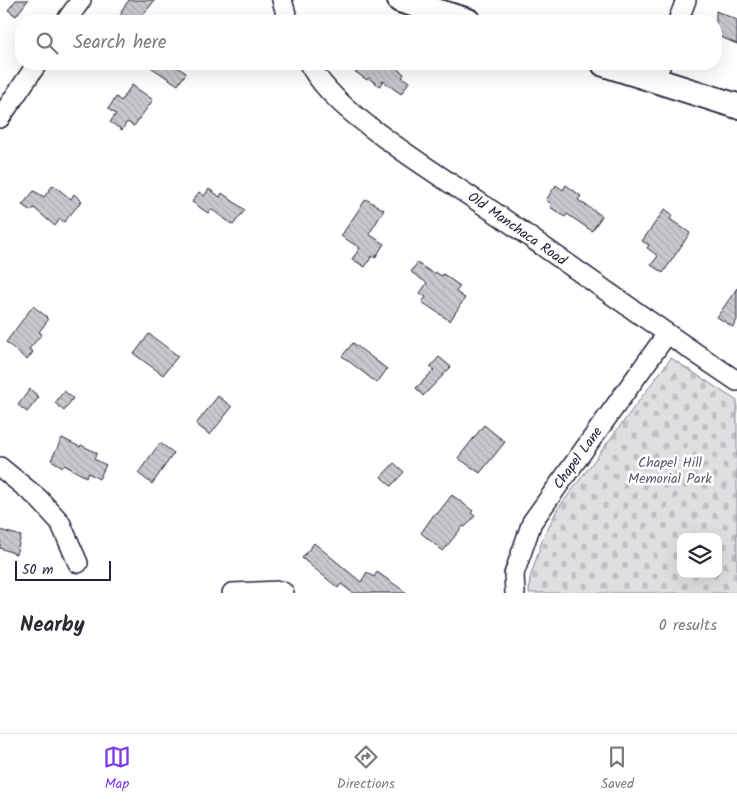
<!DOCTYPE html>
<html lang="en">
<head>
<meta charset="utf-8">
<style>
  body { margin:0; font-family:Kalam,sans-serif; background:#f2f2f3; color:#2b2b33 }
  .controls { position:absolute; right:15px; bottom:15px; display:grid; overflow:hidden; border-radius:10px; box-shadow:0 5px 20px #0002 }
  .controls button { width:45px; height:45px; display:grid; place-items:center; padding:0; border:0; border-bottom:1px solid #e1e1e2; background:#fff; color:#2b2b33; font:25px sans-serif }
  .scale { position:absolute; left:15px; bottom:12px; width:96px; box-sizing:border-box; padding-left:5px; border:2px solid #22223b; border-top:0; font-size:14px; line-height:18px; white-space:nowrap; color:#22223b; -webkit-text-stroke:4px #fff; paint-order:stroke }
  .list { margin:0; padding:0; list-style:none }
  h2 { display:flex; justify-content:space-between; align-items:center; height:65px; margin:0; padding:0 20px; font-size:21px }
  h2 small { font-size:16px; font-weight:400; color:#7c7c81 }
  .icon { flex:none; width:28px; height:28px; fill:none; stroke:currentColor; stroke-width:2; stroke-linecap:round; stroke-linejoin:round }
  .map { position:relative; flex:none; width:737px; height:593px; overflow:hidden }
  .search { position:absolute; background:#fff; box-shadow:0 5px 20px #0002; left:15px; right:15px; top:15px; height:55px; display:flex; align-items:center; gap:12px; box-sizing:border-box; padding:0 18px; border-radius:20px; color:#7c7c81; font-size:19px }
  .sheet { height:140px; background:#fff }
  nav { display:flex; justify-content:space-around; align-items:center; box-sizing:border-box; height:70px; border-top:1px solid #e1e1e2; background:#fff; font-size:14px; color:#7c7c81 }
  nav a { display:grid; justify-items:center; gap:2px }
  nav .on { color:#7c3aed }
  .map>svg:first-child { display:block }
  .cemetery { fill:url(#cemetery-stones); stroke:#80808e; fill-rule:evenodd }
  .building { fill:url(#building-back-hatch); stroke:#22223b }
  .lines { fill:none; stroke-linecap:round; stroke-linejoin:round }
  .minor-casing { stroke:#22223b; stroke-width:22 }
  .major-casing { stroke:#22223b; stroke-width:28 }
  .minor { stroke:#fff; stroke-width:19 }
  .major { stroke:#fff; stroke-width:24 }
  .labels { text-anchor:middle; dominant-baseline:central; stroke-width:5; stroke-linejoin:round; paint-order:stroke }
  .street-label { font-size:14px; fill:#22223b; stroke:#fff }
  .park-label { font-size:14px; fill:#5b5b6d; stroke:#fff }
</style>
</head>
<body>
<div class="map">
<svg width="737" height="593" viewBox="0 0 737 593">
  <defs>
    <pattern id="cemetery-stones" width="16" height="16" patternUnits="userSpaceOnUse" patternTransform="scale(1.25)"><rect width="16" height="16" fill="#dfdfe2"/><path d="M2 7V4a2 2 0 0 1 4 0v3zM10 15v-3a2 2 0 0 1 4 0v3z" fill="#bfbfc3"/></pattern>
    <pattern id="building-back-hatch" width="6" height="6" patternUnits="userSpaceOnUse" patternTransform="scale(1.25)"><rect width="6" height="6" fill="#c8c8cf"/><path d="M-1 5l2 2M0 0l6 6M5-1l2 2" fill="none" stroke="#acacb3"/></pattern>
  </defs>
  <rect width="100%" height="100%" fill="#fff"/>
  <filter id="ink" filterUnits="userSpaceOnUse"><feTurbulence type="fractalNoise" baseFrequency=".02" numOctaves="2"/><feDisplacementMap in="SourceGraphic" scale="10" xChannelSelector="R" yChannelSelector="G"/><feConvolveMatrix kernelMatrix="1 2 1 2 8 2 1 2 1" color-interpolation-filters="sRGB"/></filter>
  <g filter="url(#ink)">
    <path class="cemetery" d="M 671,358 L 737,401 L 737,593 L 529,593 L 530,578 L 542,541 L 557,510 ZM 681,537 L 718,537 L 718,574 L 681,574 Z"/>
    <path class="building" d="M 16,0 L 28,0 L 16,16 L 8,10 Z
      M 129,0 L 155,0 L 138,21 L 116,21 L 122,13 L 121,11 Z
      M 716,11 L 737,20 L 737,44 L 716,35 Z
      M 146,64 L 172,64 L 186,73 L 178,85 Z
      M 344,64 L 390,64 L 404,74 L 402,77 L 409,82 L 401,94 L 383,81 L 380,86 L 368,78 L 367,80 Z
      M 132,85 L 153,100 L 134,126 L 127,122 L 122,130 L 110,122 L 116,114 L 108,109 L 116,97 L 121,101 Z
      M 53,185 L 71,199 L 74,194 L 82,201 L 64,222 L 60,219 L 55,226 L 34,208 L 31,211 L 22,205 L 34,191 L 44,197 Z
      M 556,185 L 563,190 L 566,185 L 581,196 L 578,200 L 602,216 L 592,231 L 567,214 L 565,217 L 550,207 L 552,204 L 546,200 Z
      M 209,189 L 220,197 L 222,193 L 245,210 L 233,225 L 211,209 L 208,213 L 192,202 L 199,192 L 204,196 Z
      M 366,199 L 384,210 L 369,234 L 384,244 L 375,258 L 372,256 L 365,267 L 352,259 L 360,248 L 341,236 Z
      M 665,209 L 673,215 L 670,219 L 690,233 L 663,273 L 651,265 L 658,256 L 647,248 L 649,245 L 642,241 Z
      M 417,263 L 434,274 L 435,272 L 442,276 L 443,274 L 460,286 L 456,292 L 465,298 L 450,321 L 422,302 L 426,297 L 420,293 L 427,283 L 411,272 Z
      M 737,288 L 737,320 L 733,327 L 717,317 Z
      M 33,306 L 47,317 L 46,318 L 48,320 L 39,332 L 42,334 L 29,349 L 33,352 L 27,360 L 6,342 Z
      M 149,334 L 178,356 L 163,375 L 134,354 Z
      M 353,343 L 387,369 L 377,383 L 342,356 Z
      M 439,357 L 451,367 L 423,396 L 416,388 L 434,370 L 430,367 Z
      M 30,389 L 39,397 L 27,412 L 18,405 Z
      M 64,391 L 73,398 L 64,411 L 55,403 Z
      M 218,396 L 232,407 L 210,435 L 196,424 Z
      M 484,425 L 505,442 L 480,473 L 458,458 Z
      M 62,438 L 80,447 L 81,445 L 97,453 L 94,459 L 106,465 L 99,479 L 88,473 L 86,477 L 64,465 L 63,467 L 51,460 Z
      M 160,443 L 174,453 L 152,484 L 138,473 Z
      M 394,463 L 404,472 L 391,486 L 381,477 Z
      M 452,495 L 473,511 L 471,513 L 475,516 L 465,527 L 463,526 L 443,551 L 421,533 L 435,513 L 437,514 Z
      M 0,530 L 21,536 L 16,554 L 0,548 Z
      M 314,543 L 361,582 L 367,572 L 374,577 L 377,572 L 407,593 L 353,593 L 341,584 L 338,588 L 302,558 Z"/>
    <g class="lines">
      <defs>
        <path id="minor" d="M 282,0 L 288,21
          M 66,21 L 81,0
          M 678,21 L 686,0
          M 309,64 C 325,92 352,114 378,133 C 416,162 457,187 497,214 C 577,270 656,327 737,381
          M 654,79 L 661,64
          M 0,118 L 37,64
          M 0,467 L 38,498 L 60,522 L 78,563
          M 232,593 L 281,591 L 284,593
          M 515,593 L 514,574 L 532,522 L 667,334"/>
        <path id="major" d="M 400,0 L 468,21
          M 604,64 L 737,106"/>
      </defs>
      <use href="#minor" class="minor-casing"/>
      <use href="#major" class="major-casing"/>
      <use href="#minor" class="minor"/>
      <use href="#major" class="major"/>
    </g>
  </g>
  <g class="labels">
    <g class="street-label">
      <text transform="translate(517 229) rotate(35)">Old Manchaca Road</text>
      <text transform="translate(578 458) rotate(-54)">Chapel Lane</text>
    </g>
    <g class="park-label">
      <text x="670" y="463">Chapel Hill<tspan x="670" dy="16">Memorial Park</tspan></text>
    </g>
  </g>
</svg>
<div class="controls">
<button><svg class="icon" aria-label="layers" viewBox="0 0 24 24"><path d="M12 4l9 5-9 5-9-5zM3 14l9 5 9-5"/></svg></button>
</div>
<div class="scale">50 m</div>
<div class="search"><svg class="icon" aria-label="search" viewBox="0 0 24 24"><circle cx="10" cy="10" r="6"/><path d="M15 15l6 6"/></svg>Search here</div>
</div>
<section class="sheet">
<h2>Nearby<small>0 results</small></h2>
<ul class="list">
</ul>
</section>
<nav>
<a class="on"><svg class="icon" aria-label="map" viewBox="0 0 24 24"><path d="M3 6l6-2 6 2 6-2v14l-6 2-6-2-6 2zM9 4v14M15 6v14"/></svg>Map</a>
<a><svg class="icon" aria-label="directions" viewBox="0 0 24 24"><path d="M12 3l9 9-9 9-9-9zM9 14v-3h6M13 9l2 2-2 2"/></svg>Directions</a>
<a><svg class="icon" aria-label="saved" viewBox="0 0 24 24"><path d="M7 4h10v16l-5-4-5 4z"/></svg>Saved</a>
</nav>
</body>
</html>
